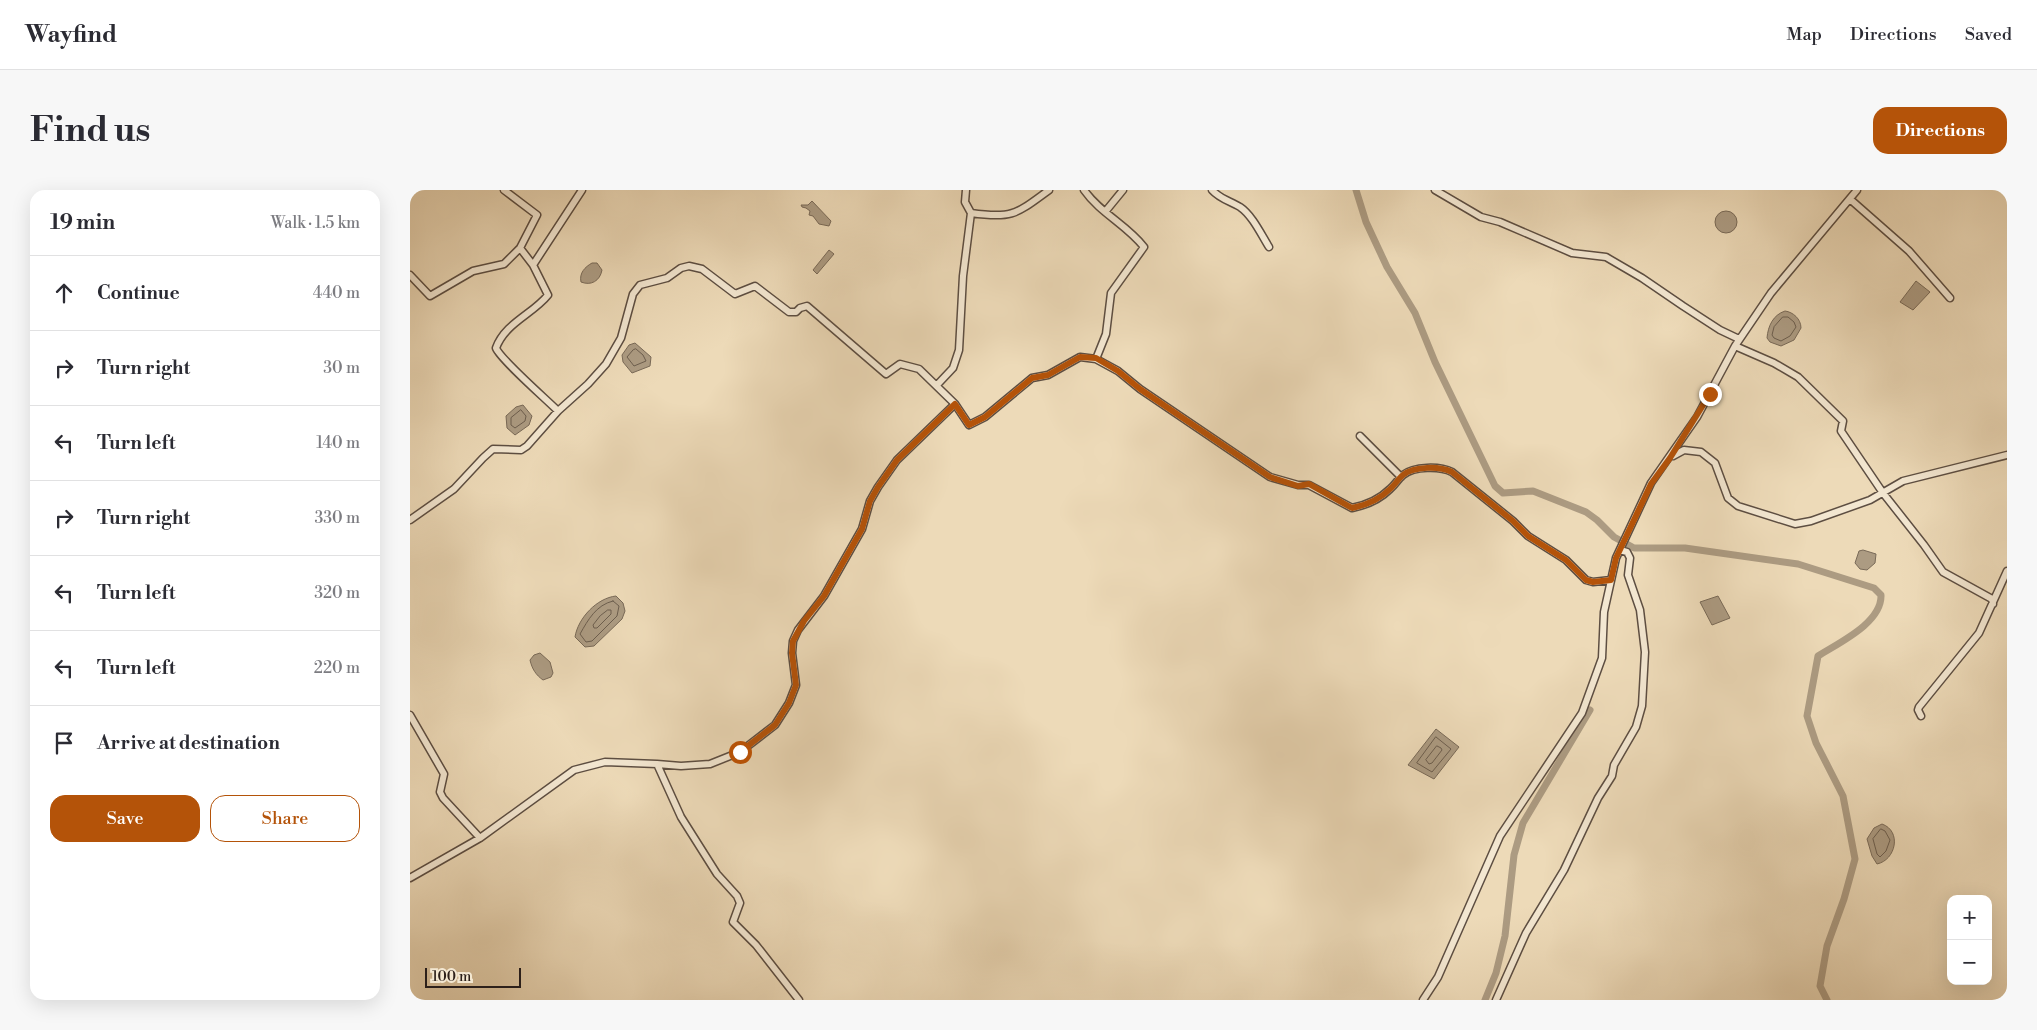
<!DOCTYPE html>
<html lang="en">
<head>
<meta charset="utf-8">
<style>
  body { margin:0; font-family:"Libre Bodoni",serif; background:#f7f7f7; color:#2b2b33 }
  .controls { position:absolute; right:15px; bottom:15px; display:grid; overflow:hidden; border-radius:10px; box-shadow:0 5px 20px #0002 }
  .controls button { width:45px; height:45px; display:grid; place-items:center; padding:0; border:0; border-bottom:1px solid #e1e1e2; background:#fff; color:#2b2b33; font:25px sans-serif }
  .scale { position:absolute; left:15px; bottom:12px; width:96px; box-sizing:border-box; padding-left:5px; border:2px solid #2d201a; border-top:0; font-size:14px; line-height:18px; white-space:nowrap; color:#2d201a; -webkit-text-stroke:4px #f3e7d1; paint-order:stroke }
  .stop { position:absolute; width:15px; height:15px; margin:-11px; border:4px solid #b45309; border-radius:50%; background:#fff }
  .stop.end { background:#b45309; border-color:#fff; box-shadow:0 1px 5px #0008 }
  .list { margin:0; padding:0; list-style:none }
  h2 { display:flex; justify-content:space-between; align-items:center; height:65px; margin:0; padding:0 20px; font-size:21px }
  h2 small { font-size:16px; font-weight:400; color:#7c7c81 }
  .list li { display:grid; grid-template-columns:32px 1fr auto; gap:15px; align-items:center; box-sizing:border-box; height:75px; padding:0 20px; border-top:1px solid #e1e1e2 }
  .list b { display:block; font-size:19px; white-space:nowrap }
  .list em { font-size:16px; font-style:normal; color:#7c7c81 }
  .actions { display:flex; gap:10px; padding:15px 20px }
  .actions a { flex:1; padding:11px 0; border:1px solid #b45309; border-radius:15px; text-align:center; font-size:18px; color:#b45309 }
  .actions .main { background:#b45309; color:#fff }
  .icon { flex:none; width:28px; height:28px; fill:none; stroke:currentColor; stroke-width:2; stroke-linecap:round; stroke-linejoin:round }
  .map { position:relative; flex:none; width:1597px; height:810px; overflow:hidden; border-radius:15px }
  header { display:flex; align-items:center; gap:30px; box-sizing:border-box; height:70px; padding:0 25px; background:#fff; border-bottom:1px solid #e1e1e2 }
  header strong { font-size:24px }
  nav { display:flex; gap:28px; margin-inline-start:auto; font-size:18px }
  .intro { display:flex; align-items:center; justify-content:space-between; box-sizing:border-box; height:120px; padding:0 30px }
  h1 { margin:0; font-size:35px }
  .button { padding:12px 22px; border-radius:15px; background:#b45309; color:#fff; font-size:18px; font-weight:700 }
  main { display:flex; gap:30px; padding:0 30px }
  aside { flex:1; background:#fff; border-radius:15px; box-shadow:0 5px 20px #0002 }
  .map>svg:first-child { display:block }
  .water { fill:#ac9b82; stroke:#796a58 }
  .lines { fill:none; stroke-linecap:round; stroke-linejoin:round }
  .shore { stroke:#6c5e4e; stroke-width:1 }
  .canal { stroke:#ac9b82; stroke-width:7 }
  .minor-casing { stroke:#5d4e42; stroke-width:9 }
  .minor { stroke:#f3e7d1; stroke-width:6 }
  .route { stroke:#b45309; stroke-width:6 }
</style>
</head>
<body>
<header>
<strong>Wayfind</strong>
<nav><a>Map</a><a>Directions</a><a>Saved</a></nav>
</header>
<div class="intro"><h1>Find us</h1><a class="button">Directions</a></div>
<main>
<aside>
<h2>19 min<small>Walk · 1.5 km</small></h2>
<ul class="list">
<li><svg class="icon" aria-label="ahead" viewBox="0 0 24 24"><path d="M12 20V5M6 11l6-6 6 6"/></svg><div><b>Continue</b></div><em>440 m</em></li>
<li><svg class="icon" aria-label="right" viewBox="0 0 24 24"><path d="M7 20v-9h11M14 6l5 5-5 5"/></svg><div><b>Turn right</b></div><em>30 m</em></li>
<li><svg class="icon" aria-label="left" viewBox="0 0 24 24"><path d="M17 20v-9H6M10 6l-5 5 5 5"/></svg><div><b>Turn left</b></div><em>140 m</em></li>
<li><svg class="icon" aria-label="right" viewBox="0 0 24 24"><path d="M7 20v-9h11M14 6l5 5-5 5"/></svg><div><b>Turn right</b></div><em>330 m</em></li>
<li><svg class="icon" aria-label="left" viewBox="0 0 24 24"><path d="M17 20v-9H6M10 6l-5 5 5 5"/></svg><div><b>Turn left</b></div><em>320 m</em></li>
<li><svg class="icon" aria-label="left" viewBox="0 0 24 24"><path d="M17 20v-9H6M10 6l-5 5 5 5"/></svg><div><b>Turn left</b></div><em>220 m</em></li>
<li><svg class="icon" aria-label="arrive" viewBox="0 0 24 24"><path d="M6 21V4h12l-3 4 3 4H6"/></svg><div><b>Arrive at destination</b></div></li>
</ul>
<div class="actions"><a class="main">Save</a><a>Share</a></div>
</aside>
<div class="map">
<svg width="1597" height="810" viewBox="0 0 1597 810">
  <rect width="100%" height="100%" fill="#eddab8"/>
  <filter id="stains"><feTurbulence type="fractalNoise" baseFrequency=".004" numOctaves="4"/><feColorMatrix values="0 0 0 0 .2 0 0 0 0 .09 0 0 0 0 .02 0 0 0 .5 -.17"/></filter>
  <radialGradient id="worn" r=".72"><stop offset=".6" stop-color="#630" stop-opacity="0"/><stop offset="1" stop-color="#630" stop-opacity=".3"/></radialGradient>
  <path class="water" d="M 402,11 L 421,31 L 419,36 L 409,34 L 403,26 L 399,25 L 400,21 L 396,18 L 392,17 L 391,15 L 398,15 Z
    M1305 32a11 11 0 1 1 22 0a11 11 0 1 1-22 0Z
    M 419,60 L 424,64 L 407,84 L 403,80 Z
    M 182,73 L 187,73 L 192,80 C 190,91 181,96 171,92 C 169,83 175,77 182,73 Z
    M 1506,91 L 1520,102 L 1503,120 L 1490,112 Z
    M 1375,121 C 1383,122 1391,129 1391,138 L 1384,150 L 1371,156 L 1360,152 L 1357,148 C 1358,136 1363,125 1375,121 Z
    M 225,153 L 241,167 L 240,176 L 222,183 L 213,172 L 212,165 L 219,155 Z
    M 113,215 L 122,226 L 119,235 L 105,245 L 97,238 L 96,226 L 106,217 Z
    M 1453,360 L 1466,364 L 1465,373 L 1457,380 L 1450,379 L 1445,373 L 1449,361 Z
    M 206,406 L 213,413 L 215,421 L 212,429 L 184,456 L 175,457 L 165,447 C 168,428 187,408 206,406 Z
    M 1308,406 L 1320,428 L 1302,435 L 1290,412 Z
    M 130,463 L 140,472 L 143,483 L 141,487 L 133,490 C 126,485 122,479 120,470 L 124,465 Z
    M 1026,539 L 1049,557 L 1024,589 L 998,575 Z
    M 1472,634 C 1492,641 1486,670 1467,674 L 1462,666 L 1457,649 L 1464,638 Z"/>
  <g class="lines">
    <path class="shore" d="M 1373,127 L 1378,127 L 1384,132 L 1386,137 L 1380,146 L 1371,151 L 1364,148 L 1362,145 L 1364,137 Z
      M 226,159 L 233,165 L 236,171 L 224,176 L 217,167 L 223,160 Z
      M 111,220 L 116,226 L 115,231 L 105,238 L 101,235 L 101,228 Z
      M 203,411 L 209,416 L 207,426 L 182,451 L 176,452 L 170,444 C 178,430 186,415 203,411 Z
      M 198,420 L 201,420 L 201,424 L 187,438 L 184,438 L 183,435 L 190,426 Z
      M 1026,547 L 1041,559 L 1022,582 L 1007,573 Z
      M 1027,556 L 1031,558 L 1032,560 L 1022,573 L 1019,574 L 1016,570 Z
      M 1471,639 L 1475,641 L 1480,650 L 1476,661 L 1470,667 L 1467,664 L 1463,649 Z"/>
    <path class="canal" d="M 946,0 L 956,32 L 977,77 L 1005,123 L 1025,172 L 1085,296 L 1093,303 L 1123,301 L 1176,322 L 1187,330 L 1204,347 L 1224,358 L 1275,358 L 1388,374 L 1464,398 L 1471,405 C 1472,433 1428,453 1408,466 L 1397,526 L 1406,553 L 1433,606 L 1445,669 L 1434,709 L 1417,756 L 1410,796 L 1417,810
      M 1075,810 L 1086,783 L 1095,746 L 1104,665 L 1113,633 L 1180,520"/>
    <defs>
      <path id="minor" d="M 94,0 L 127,25 L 110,58
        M 674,0 C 690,23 717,35 734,57 L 701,103 L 696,144 L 686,169 L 708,181 L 730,199 L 860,287 L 888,295 L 899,295 L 942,318 C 957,315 969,310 980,299 C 985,295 988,289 993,285 C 1004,276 1030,276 1042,282 L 1103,331 L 1118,346 L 1156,370 L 1176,390 L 1183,392 L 1201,390
        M 802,0 C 810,9 820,11 830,17 C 842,25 851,44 859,57
        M 1025,0 L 1071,27 L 1090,32 L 1162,63 L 1196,67 L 1232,88 L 1273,116 L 1310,140 L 1329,149
        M 1441,10 L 1499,61 L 1540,108
        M 695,22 L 713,0
        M 561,23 C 603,29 606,24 639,0
        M 0,85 L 20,106 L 63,81 L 94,74 L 110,58 L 123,75
        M 1325,156 L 1364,173 L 1388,187 L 1433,231 L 1431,241 L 1473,303 L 1514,355 L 1533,382 L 1582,409 L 1583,414
        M 527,195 L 543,178 L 549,160 L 553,86 L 561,23 L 555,12 L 556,0
        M 148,221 C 136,209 90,169 86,158 C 95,133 123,124 138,105 L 123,75 L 172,0
        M 950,246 L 991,287
        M 1263,266 L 1274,260 L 1291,262 L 1305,273 L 1318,308 L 1328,316 L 1385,334 L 1401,331 L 1460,310 L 1493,291 L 1597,265
        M 0,330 L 44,299 L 73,268 L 83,259 L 111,260 L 117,256 L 148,221 L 178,194 L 196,174 L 211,148 L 223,104 L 230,95 L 257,88 L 271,78 L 279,76 L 292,79 L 325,104 L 345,96 L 379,122 L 386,122 L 390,118 L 397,116 L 476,184 L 490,174 L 509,179 L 545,214 L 559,235 L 575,227 L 622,188 L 638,185 L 670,167 L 686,169
        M 0,525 L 34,584 L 30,602 L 33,608 L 70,648
        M 1511,526 L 1508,520 L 1509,517 L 1569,443 L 1597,381
        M 247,574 L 271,576 L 300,574 L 330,562 L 365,535 L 379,513 L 386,495 L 382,463 L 383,451 L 388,440 L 414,406 L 452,339 L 460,311 L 468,297 L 487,270 L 545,214
        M 0,688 L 70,648 L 164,580 L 195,572 L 247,574 L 271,627 L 307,684 L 327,706 L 330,713 L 323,732 L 346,755 L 389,810
        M 1013,810 L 1028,787 L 1090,646 L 1172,523 L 1192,468 L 1194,422 L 1206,368 L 1241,293 L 1287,227 L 1325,156 L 1361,103 L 1447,0
        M 1086,810 L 1116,743 L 1154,680 L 1188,608 L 1202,586 L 1204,575 L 1226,537 L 1232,516 L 1235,462 L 1230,420 L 1218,385 L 1220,368 L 1217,362 L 1210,360"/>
    </defs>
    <use href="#minor" class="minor-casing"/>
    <use href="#minor" class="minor"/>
  </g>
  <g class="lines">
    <path class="route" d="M 330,562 L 365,535 L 379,513 L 386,495 L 382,463 L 383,451 L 394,431 L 414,406 L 452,339 L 460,311 L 468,297 L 487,270 L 545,214 L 559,235 L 575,227 L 622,188 L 638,185 L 670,167 L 686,168 L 708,181 L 730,199 L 860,287 L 888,296 L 899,294 L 942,318 C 957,315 969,310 980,299 C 985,295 988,289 993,285 C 1004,276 1030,276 1042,282 L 1103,331 L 1118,346 L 1156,370 L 1176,390 L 1183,392 L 1201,390 L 1206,368 L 1241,294 L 1260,268 L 1300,204"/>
  </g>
  <rect width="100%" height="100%" filter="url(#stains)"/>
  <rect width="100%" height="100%" fill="url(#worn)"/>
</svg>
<div class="controls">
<button>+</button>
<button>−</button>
</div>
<div class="scale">100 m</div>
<div class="stop" style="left:330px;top:562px"></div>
<div class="stop end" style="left:1300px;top:204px"></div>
</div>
</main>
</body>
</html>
